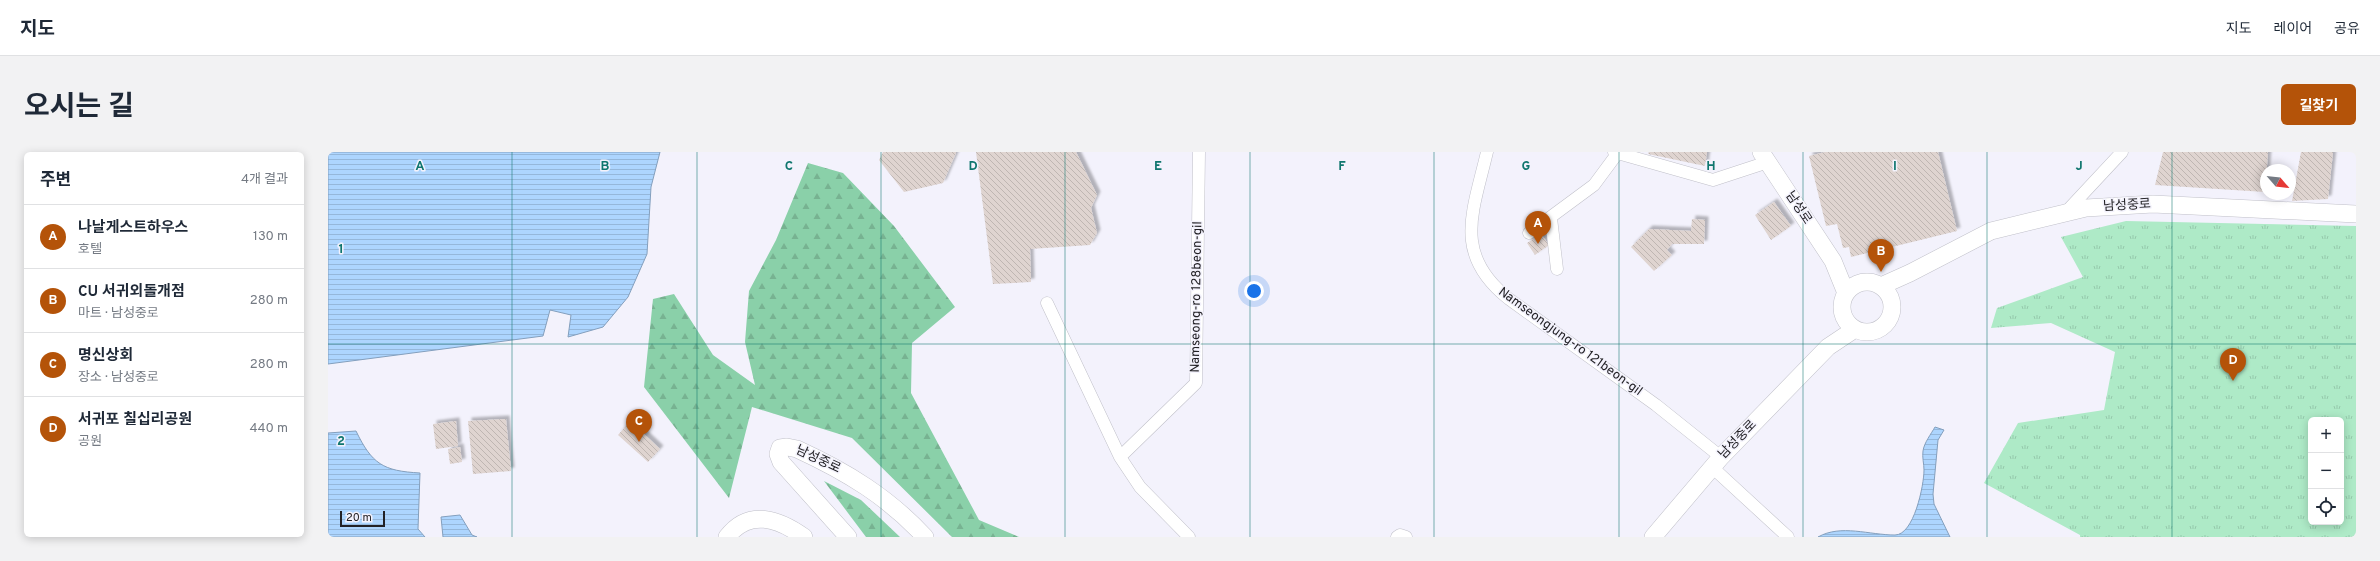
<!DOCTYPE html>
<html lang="ko">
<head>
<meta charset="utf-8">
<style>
  body { margin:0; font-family:Overpass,"Noto Sans KR",sans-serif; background:#f2f2f3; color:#1f2937 }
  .controls { position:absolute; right:12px; bottom:12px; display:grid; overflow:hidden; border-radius:6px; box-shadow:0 2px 10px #0003 }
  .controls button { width:36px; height:36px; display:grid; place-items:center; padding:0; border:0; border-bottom:1px solid #e0e1e3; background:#fff; color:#1f2937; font:20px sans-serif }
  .compass { position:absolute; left:1932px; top:12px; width:36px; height:36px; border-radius:50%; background:#fff; box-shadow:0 2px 10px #0003; rotate:118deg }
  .scale { position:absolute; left:12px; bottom:10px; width:45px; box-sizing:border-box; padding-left:4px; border:2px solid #222125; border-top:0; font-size:11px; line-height:14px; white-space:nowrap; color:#222125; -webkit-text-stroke:3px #f3f2fc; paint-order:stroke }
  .you { position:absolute; left:926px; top:139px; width:14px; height:14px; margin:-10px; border:3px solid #fff; border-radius:50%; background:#1a73e8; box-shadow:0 0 0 6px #1a73e833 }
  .badge { display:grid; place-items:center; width:26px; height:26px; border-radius:50%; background:#b45309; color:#fff; font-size:13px; font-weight:700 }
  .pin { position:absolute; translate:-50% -33px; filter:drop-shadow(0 1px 2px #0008) }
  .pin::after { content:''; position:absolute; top:21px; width:14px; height:12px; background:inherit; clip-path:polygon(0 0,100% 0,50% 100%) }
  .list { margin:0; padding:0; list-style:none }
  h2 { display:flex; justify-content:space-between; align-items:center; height:52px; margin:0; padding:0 16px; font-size:17px }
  h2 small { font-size:13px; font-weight:400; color:#747a83 }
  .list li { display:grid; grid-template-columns:26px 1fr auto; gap:12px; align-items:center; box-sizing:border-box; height:64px; padding:0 16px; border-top:1px solid #e0e1e3 }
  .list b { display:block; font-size:15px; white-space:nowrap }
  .list p { margin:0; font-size:13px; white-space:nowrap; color:#747a83 }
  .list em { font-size:13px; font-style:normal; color:#747a83 }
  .icon { flex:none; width:22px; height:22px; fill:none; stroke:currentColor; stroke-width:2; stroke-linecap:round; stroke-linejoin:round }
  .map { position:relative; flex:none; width:2028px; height:385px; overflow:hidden; border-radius:6px }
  header { display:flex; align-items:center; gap:24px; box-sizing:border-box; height:56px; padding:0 20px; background:#fff; border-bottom:1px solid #e0e1e3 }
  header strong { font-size:19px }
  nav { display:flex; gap:22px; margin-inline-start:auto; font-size:14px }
  .intro { display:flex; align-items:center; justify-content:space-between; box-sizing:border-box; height:96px; padding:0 24px }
  h1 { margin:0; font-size:28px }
  .button { padding:10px 18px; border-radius:6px; background:#b45309; color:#fff; font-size:14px; font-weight:700 }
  main { display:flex; gap:24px; padding:0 24px }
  aside { flex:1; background:#fff; border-radius:6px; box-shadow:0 2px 10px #0003 }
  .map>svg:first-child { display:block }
  .forest { fill:url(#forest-firs) }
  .park { fill:url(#park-tufts); fill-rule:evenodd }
  .water { fill:url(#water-rules); stroke:#839fbd }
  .building { fill:url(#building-back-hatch); filter:url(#shadow) }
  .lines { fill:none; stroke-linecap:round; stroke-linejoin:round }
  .street-casing { stroke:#c0c0c9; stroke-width:13 }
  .secondary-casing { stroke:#c0c0c9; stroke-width:18 }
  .street { stroke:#fff; stroke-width:12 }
  .secondary { stroke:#fff; stroke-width:17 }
  .grid { fill:none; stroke:#0f766e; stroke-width:1; stroke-opacity:0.55 }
  .labels { text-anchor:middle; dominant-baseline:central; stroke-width:3; stroke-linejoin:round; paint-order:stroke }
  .street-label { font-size:13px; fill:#222125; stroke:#f3f2fc }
  .grid-label { font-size:13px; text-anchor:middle; font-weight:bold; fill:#0f766e; stroke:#f3f2fc; stroke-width:3; stroke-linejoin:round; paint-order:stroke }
</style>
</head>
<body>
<header>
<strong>지도</strong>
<nav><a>지도</a><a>레이어</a><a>공유</a></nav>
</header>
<div class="intro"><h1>오시는 길</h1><a class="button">길찾기</a></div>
<main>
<aside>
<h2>주변<small>4개 결과</small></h2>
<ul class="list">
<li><span class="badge">A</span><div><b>나날게스트하우스</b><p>호텔</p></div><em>130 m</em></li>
<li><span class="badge">B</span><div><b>CU 서귀외돌개점</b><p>마트 · 남성중로</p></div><em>280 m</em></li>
<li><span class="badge">C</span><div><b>명신상회</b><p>장소 · 남성중로</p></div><em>280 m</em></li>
<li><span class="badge">D</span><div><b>서귀포 칠십리공원</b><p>공원</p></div><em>440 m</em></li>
</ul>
</aside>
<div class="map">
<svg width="2028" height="385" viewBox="0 0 2028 385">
  <defs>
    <pattern id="forest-firs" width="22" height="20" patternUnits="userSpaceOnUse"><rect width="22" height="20" fill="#8ad0a9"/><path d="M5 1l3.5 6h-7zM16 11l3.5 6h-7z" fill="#77b291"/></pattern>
    <pattern id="park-tufts" width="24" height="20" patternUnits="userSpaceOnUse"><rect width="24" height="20" fill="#aeeac7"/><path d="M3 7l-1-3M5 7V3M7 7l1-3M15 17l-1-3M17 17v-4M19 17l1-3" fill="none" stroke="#95c8ab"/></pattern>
    <pattern id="water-rules" width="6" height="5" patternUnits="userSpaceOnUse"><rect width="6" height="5" fill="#add5fe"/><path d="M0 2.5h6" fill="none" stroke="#95b7da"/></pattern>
    <pattern id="building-back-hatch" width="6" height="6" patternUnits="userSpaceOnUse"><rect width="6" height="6" fill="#dfd4d0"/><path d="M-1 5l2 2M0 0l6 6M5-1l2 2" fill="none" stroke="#bfb6b2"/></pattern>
    <filter id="shadow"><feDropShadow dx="3.5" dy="-3.5" stdDeviation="1" flood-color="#0004"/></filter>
  </defs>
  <rect width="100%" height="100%" fill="#f3f2fc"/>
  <path class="forest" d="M 480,11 L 515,21 L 566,74 L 627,155 L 584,191 L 583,241 L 651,368 L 691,385 L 624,385 L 524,286 L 424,255 L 401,346 L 316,235 L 325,147 L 346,142 L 385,203 L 427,233 L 417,190 L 421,139 L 448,88 Z
    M 496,329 L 533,348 L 572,385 L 538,385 Z"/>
  <path class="park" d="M 1798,69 L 2028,74 L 2028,385 L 1752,385 L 1752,383 L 1656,331 L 1690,271 L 1776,258 L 1787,200 L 1723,171 L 1663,176 L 1669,156 L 1755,125 L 1733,85 ZM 1983,268 L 2013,268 L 2013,370 L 1983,370 Z"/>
  <path class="water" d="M 0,0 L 332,0 L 323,35 L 319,102 L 300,145 L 275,175 L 240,185 L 243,163 L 222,158 L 215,184 L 0,212 Z
    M 1607,275 L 1616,278 L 1610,288 L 1605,342 L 1606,352 L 1622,385 L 1490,385 C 1513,372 1541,383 1567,383 C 1586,383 1596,333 1596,318 C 1596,312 1594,305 1595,299 C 1596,291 1603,282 1607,275 Z
    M 28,279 C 44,312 55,319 92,321 L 90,377 L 97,385 L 0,385 L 0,281 Z
    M 132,363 L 144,383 L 149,385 L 115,385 L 113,365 Z"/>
  <path class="building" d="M 555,0 L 628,0 L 628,1 L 615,31 L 576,40 L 551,8 Z
    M 648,0 L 748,0 L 769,43 L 763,56 L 769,81 L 762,93 L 702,97 L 703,130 L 665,132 Z
    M 1321,0 L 1379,0 L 1377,14 L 1320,2 Z
    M 1497,0 L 1610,0 L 1629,79 L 1523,105 L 1521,95 L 1515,96 L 1509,72 L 1498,74 L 1481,4 Z
    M 1835,0 L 1940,0 L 1937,40 L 1827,33 Z
    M 1973,0 L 2005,0 L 2000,47 L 1964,49 Z
    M 1446,50 L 1463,74 L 1443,88 L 1427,63 Z
    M 1364,67 L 1377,68 L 1376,92 L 1344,92 L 1339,98 L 1344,103 L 1326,119 L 1303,95 L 1321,77 L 1363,79 Z
    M 1213,82 L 1221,93 L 1207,103 L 1199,91 Z
    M 178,267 L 183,319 L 145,322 L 140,269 Z
    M 128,269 L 130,294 L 108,297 L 105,272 Z
    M 302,269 L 332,297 L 320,310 L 290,283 Z
    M 132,295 L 134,310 L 122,312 L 120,297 Z"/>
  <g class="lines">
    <defs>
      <path id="street" d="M 1159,0 C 1145,60 1124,102 1181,147 L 1328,253 L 1393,305
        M 1286,0 L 1385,28 L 1440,10
        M 1738,60 L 1794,0
        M 1223,66 L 1229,117
        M 1201,81 L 1266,33 L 1289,2
        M 719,151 L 792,305
        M 1385,316 L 1460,385
        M 861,385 L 812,335 L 792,305 L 868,231 L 871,0
        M 1069,385 L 1072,383 L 1078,385"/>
      <path id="secondary" d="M 1433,0 L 1505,109 L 1518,141
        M1514 155a25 25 0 1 1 50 0a25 25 0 1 1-50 0Z
        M 1553,134 L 1582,121 L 1663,79 L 1758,56 L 1825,52 L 2028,62
        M 399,385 C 421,356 451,367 476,385
        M 520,385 L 453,310 L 450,302 L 452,296 L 459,295 L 469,297 C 519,320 560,345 597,385
        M 1325,385 L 1393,305 L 1500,195 L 1527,177"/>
    </defs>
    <use href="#street" class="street-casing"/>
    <use href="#secondary" class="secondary-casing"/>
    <use href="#street" class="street"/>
    <use href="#secondary" class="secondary"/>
  </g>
  <path class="grid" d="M 184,0 L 184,385M 369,0 L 369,385M 553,0 L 553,385M 737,0 L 737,385M 922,0 L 922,385M 1106,0 L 1106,385M 1291,0 L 1291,385M 1475,0 L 1475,385M 1659,0 L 1659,385M 1844,0 L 1844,385M 0,192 L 2028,192"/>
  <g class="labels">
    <g class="street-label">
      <text transform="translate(1799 54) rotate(-3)">남성중로</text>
      <text transform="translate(1470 56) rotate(56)">남성로</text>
      <text transform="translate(869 145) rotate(-89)">Namseong-ro 128beon-gil</text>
      <text transform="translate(1242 190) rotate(36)">Namseongjung-ro 121beon-gil</text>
      <text transform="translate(1410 288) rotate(-46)">남성중로</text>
      <text transform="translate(490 308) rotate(25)">남성중로</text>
    </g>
  </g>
  <g class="grid-label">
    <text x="92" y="18">A</text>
    <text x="277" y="18">B</text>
    <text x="461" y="18">C</text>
    <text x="645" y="18">D</text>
    <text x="830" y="18">E</text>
    <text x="1014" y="18">F</text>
    <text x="1198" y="18">G</text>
    <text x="1383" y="18">H</text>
    <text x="1567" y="18">I</text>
    <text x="1751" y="18">J</text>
    <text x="13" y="101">1</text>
    <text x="13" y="293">2</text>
  </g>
</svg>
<div class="controls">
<button>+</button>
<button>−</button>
<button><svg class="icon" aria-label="locate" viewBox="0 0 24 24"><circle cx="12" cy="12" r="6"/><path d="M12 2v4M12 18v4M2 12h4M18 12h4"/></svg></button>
</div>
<svg class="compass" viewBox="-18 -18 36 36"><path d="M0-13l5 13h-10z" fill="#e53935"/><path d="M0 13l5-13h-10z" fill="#747a83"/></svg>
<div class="scale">20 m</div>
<div class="you"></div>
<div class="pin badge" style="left:1210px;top:92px">A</div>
<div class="pin badge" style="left:1553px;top:120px">B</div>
<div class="pin badge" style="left:311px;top:290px">C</div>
<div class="pin badge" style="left:1905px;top:229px">D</div>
</div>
</main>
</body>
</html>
